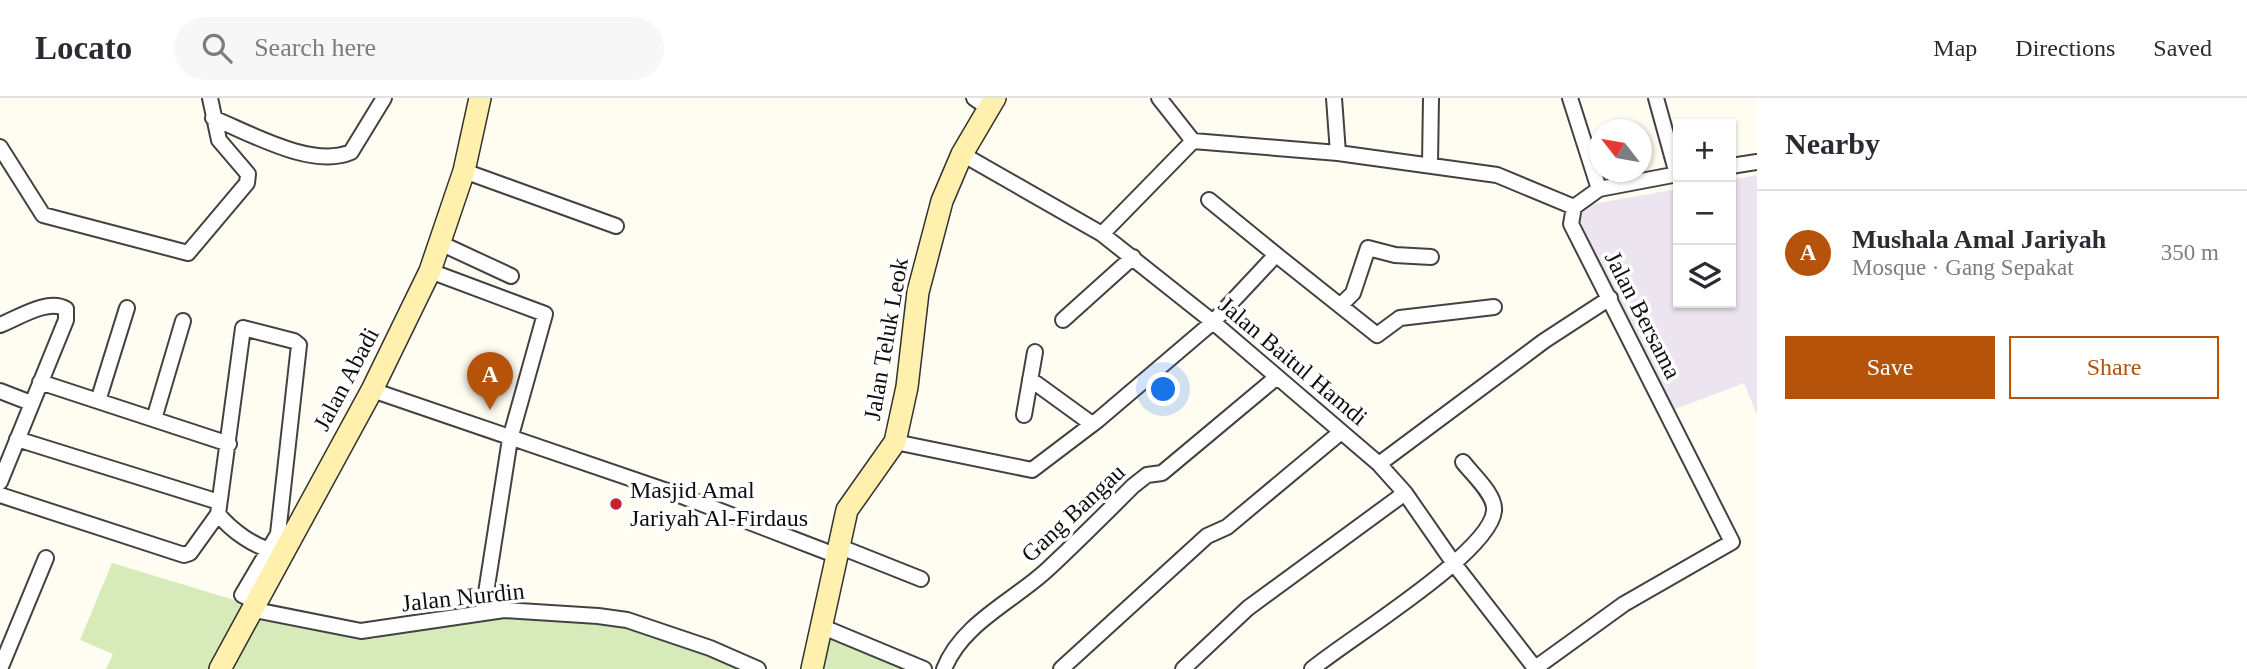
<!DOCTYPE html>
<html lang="en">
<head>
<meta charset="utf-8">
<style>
  body { margin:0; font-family:Georgia,serif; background:#f7f7f7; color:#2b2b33 }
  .controls { position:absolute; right:21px; top:21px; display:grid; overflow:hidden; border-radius:0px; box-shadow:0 2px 5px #0004 }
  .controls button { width:63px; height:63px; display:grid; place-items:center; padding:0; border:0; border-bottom:2px solid #e1e1e2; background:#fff; color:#2b2b33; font:35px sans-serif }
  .compass { position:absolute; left:1589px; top:21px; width:63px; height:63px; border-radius:50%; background:#fff; box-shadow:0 2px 5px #0004; rotate:301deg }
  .you { position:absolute; left:1164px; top:292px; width:24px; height:24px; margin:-18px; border:5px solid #fff; border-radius:50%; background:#1a73e8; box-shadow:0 0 0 10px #1a73e833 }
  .badge { display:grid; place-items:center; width:46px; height:46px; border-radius:50%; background:#b45309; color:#fff; font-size:23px; font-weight:700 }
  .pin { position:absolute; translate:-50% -58px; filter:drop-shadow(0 2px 4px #0008) }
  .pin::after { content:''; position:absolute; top:37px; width:24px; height:21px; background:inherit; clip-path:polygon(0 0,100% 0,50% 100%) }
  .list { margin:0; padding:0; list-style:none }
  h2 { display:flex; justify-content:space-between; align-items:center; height:91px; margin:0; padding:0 28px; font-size:30px }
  h2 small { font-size:23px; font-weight:400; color:#7c7c81 }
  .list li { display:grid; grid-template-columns:46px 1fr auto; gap:21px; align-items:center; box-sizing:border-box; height:126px; padding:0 28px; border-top:2px solid #e1e1e2 }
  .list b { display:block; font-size:26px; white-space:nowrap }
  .list p { margin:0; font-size:23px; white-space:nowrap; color:#7c7c81 }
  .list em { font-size:23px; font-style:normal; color:#7c7c81 }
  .actions { display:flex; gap:14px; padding:21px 28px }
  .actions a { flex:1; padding:16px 0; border:2px solid #b45309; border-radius:0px; text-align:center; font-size:24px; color:#b45309 }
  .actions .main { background:#b45309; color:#fff }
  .icon { flex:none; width:38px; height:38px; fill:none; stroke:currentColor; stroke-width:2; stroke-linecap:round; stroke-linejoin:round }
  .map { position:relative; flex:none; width:1757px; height:571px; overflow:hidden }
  header { display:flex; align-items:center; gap:42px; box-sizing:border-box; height:98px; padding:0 35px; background:#fff; border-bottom:2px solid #e1e1e2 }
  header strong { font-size:33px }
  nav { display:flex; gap:38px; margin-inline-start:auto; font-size:24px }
  .search { width:490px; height:63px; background:#f7f7f7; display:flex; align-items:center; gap:18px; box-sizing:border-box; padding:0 24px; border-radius:38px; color:#7c7c81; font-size:26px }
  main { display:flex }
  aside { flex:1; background:#fff }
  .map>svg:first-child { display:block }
  .industrial { fill:#ece4ee }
  .green { fill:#d6ebb9 }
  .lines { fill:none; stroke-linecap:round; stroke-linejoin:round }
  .street-casing { stroke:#424242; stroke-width:18 }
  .secondary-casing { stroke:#313131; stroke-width:24 }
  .street { stroke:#fff; stroke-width:14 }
  .secondary { stroke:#fff1ad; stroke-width:21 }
  .poi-dot { fill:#c52233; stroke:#fff; stroke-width:2.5 }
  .labels { text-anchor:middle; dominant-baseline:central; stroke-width:7; stroke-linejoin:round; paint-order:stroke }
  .street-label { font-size:24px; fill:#0f0f0f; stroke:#fff }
  .poi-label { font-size:24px; fill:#0f0f0f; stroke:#fff; text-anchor:start }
</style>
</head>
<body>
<header>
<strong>Locato</strong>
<div class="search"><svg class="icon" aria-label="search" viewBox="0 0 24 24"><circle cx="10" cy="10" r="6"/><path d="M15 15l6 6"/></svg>Search here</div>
<nav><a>Map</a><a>Directions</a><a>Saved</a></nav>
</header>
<main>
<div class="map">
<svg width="1757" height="571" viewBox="0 0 1757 571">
  <rect width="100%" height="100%" fill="#fffcf2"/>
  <path class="industrial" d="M 1757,77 L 1757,317 L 1744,285 L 1662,316 L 1568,125 L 1587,107 L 1678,91 L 1678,205 L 1731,205 L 1731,82 Z"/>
  <path class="green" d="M 112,465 L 244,505 L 209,571 L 106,571 L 113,556 L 80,542 Z
    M 509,517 L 633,531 L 741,571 L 225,571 L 258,518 L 373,541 L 470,521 Z
    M 827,539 L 863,550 L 911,571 L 821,571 Z"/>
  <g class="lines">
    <defs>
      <path id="street" d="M 974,0 L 987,9
        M 1159,0 L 1193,43 L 1338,55 L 1497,77 L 1574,109
        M 1334,0 L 1338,55
        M 1570,0 L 1599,91
        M 1656,0 L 1677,76
        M 213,20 C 250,35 312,71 351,54 L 384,0
        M 0,49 L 43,117 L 188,155 L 247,85 L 248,76 L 219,42 L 210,0
        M 962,56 L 1102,136 L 1213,224 L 1379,366 L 1405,395 L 1455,467 L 1535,570
        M 1430,66 L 1431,0
        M 1731,68 L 1757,64
        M 464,73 L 616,128
        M 1209,102 L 1279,159
        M 1102,136 L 1193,43
        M 440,145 L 511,178
        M 430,173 L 545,216 L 510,341 L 483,514
        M 1342,206 L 1353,195 L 1368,150 L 1395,157 L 1431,159
        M 1063,222 L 1133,159
        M 0,227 C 18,220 48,200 66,211 L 66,222 L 0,384
        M 1030,281 L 1092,326
        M 40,284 L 229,346
        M 372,292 L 679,397 L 835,457
        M 0,293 L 31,305
        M 98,303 L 127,210
        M 1024,317 L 1035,254
        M 154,321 L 183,223
        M 17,341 L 219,404
        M 895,344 L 1032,372 L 1098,322 L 1213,224 L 1273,160 L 1279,159 L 1377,237 L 1400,220 L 1494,209
        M 1379,366 L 1544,243 L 1610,200
        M 0,397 L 184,457 L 190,455 L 218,416 L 243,230 L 294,243 L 299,247 L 278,436 L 242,497 L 254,503
        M 218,416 C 231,432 256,451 277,453
        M 838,448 L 921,481
        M 250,511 L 361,533 L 504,512 L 598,518 L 627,522 L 710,550 L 758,571
        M 823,529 L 924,571
        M 0,571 L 46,460
        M 944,571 C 962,525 1014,503 1048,471 C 1077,444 1105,416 1133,388 L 1147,377 L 1162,375 L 1277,279
        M 1061,571 L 1207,438 L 1227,429 L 1341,334
        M 1183,571 L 1248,510 L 1405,395
        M 1312,571 C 1348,541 1490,455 1494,413 C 1496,397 1472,376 1463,364
        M 1534,571 L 1624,506 L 1732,444 L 1571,126 L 1574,109 L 1599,91 L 1678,76"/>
      <path id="secondary" d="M 220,571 L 372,292 L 430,173 L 464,73 L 480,0
        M 812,571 L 847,412 L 895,344 L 907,289 L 918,194 L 942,103 L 962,56 L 995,0"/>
    </defs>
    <use href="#street" class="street-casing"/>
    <use href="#secondary" class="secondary-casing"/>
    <use href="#street" class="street"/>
    <use href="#secondary" class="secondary"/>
  </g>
  <circle class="poi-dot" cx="616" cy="406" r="7"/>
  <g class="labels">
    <g class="street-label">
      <text transform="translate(1643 217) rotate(63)">Jalan Bersama</text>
      <text transform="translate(886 241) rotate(-80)">Jalan Teluk Leok</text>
      <text transform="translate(1293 263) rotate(40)">Jalan Baitul Hamdi</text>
      <text transform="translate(346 281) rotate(-62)">Jalan Abadi</text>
      <text transform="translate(1073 415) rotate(-43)">Gang Bangau</text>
      <text transform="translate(463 499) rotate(-6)">Jalan Nurdin</text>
    </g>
    <g class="poi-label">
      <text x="630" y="392">Masjid Amal<tspan x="630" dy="28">Jariyah Al-Firdaus</tspan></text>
    </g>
  </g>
</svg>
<div class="controls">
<button>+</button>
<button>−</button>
<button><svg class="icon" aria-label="layers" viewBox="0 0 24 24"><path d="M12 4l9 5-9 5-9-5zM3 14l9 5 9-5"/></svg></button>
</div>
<svg class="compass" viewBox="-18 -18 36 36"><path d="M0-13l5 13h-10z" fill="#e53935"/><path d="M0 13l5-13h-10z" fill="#7c7c81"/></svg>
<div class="you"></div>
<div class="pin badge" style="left:490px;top:312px">A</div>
</div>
<aside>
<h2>Nearby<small></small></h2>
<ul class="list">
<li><span class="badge">A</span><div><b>Mushala Amal Jariyah</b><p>Mosque · Gang Sepakat</p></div><em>350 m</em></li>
</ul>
<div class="actions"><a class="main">Save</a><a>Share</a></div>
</aside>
</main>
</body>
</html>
